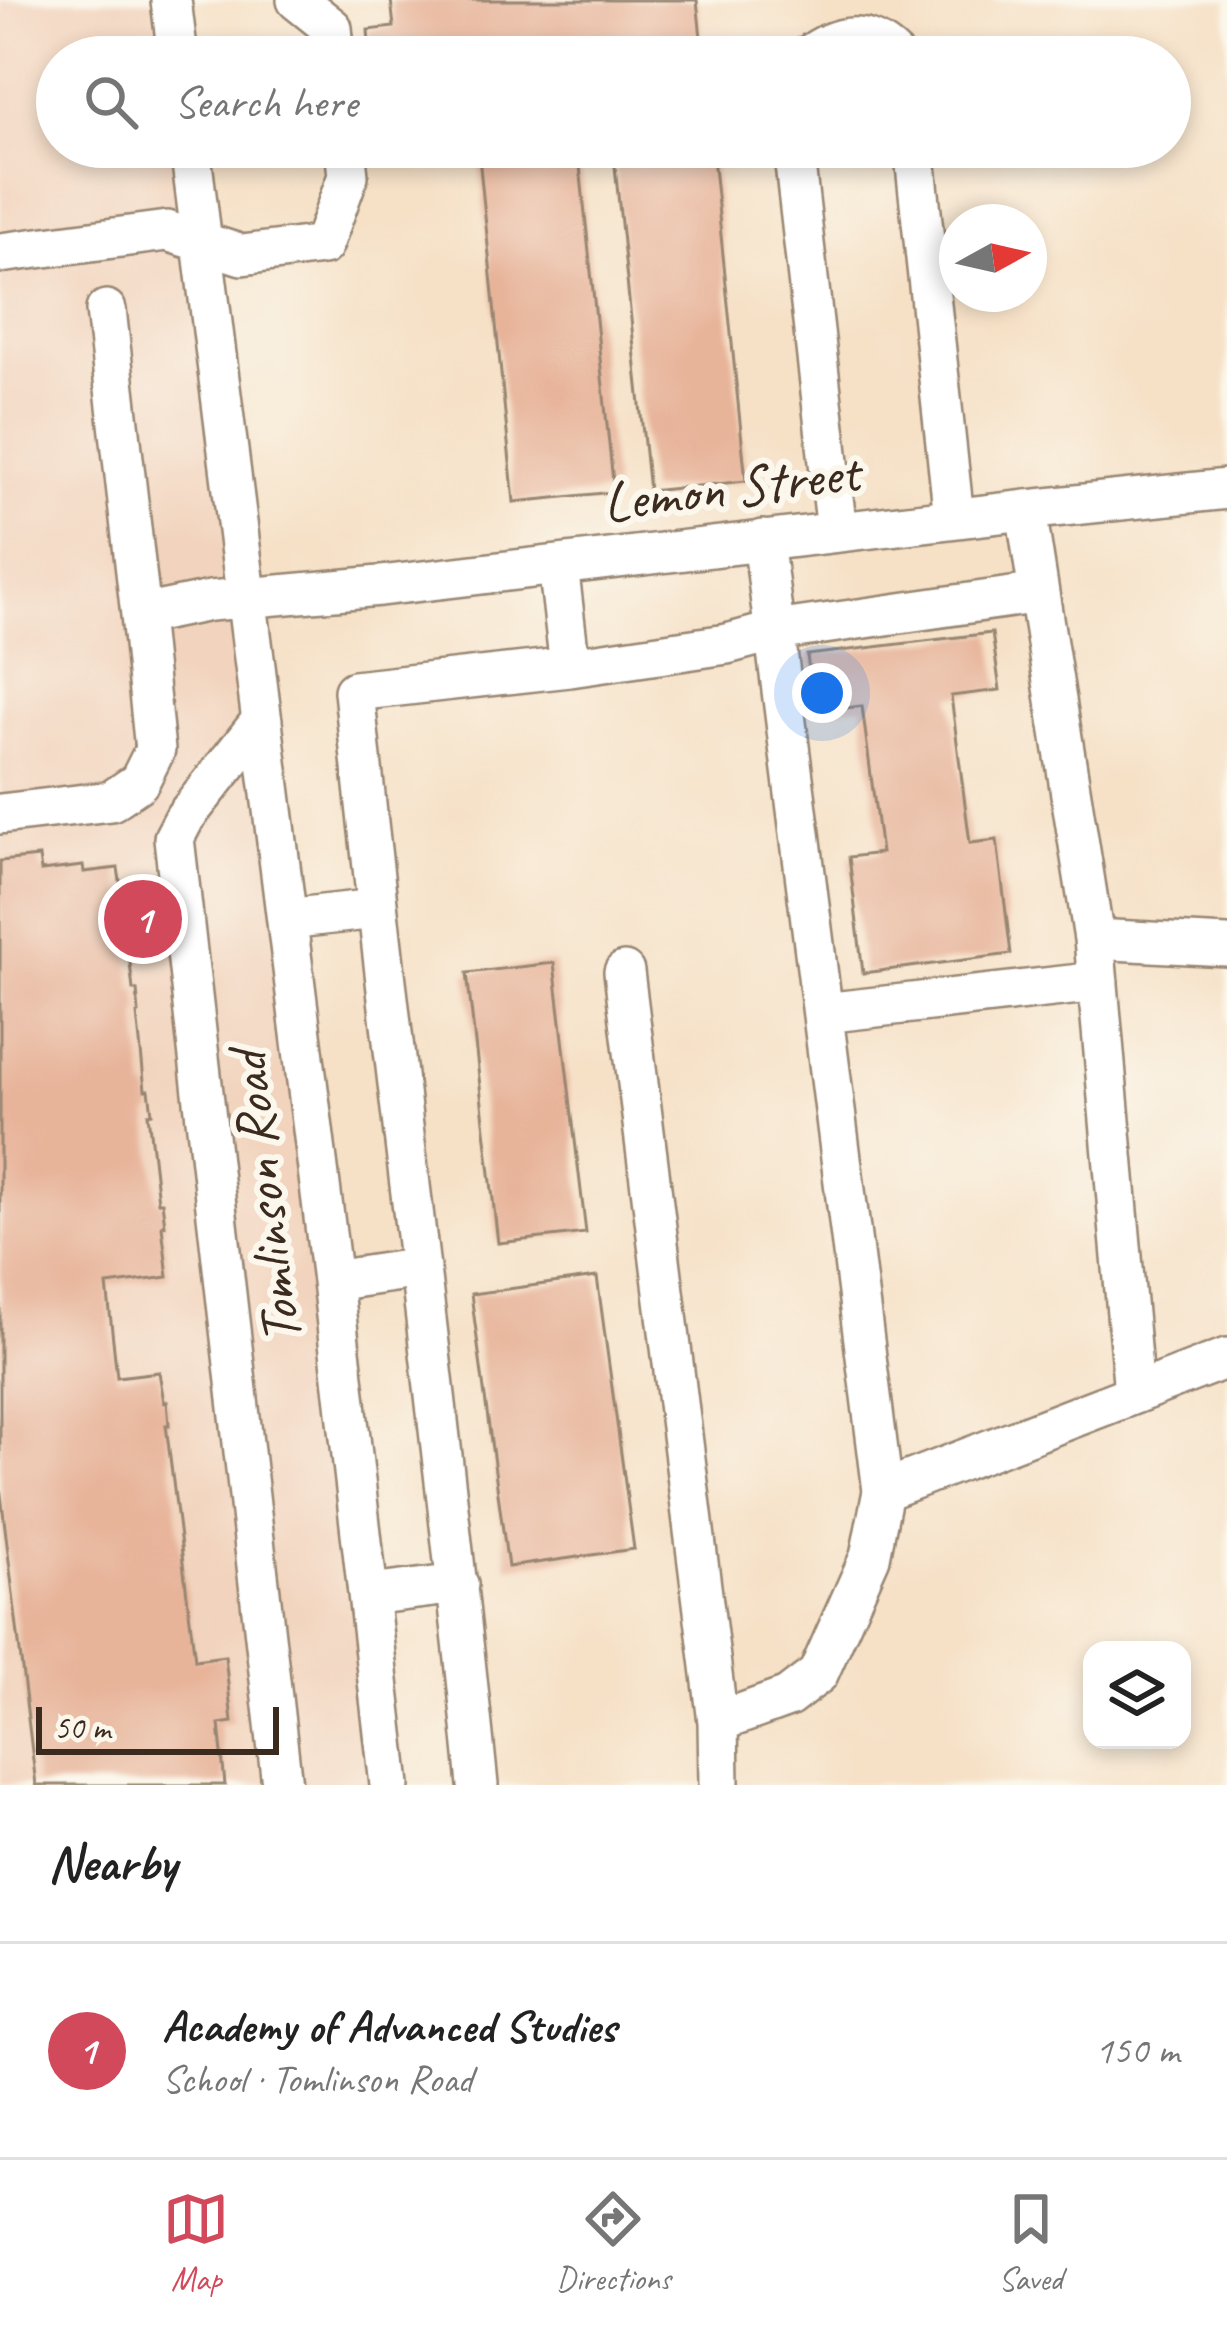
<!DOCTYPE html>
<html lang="en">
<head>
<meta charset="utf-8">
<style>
  body { margin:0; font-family:Caveat,sans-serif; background:#f2f2f2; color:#222 }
  .controls { position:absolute; right:36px; bottom:36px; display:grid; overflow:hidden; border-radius:24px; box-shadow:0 6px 18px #0003 }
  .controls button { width:108px; height:108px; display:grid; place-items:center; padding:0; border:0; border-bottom:3px solid #e0e0e0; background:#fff; color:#222; font:60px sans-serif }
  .compass { position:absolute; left:939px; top:204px; width:108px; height:108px; border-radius:50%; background:#fff; box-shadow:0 6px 18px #0003; rotate:82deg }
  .scale { position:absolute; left:36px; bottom:30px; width:243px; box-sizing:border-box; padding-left:12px; border:6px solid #3b2a1e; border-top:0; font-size:33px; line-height:42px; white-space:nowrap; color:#3b2a1e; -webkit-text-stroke:9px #fbf7ec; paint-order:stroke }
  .you { position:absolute; left:822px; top:693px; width:42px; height:42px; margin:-30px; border:9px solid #fff; border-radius:50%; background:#1a73e8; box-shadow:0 0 0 18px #1a73e833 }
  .badge { display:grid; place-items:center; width:78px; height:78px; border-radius:50%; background:#d1495b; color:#fff; font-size:39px; font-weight:700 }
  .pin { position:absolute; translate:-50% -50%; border:6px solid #fff; box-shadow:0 3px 12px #0006 }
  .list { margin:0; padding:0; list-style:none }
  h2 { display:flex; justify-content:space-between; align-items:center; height:156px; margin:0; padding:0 48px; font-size:51px }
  h2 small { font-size:39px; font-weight:400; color:#767676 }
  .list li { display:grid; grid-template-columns:78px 1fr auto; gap:36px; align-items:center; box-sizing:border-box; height:216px; padding:0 48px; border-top:3px solid #e0e0e0 }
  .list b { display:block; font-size:45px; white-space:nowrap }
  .list p { margin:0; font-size:39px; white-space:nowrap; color:#767676 }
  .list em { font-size:39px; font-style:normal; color:#767676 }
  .icon { flex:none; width:66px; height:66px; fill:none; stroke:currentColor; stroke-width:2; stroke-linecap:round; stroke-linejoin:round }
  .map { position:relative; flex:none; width:1227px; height:1785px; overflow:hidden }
  .search { position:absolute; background:#fff; box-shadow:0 6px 18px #0003; left:36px; right:36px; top:36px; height:132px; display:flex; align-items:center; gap:30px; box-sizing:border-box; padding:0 42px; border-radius:66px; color:#767676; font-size:45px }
  .sheet { height:372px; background:#fff }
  nav { display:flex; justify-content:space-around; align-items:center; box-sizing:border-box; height:168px; border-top:3px solid #e0e0e0; background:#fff; font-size:33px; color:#767676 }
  nav a { display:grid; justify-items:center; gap:6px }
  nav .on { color:#d1495b }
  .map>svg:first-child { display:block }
  .built { fill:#f2d4be }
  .building { fill:#e7b399 }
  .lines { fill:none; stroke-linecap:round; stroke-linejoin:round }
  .minor-casing { stroke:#988672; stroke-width:44 }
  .minor { stroke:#fff; stroke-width:39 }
  .labels { text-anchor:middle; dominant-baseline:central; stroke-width:12; stroke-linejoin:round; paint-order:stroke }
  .street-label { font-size:57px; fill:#3b2a1e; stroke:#fbf7ec }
</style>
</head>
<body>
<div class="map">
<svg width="1227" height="1785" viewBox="0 0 1227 1785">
  <rect width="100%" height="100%" fill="#fbf7ec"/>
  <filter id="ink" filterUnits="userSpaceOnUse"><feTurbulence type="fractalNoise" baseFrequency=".00833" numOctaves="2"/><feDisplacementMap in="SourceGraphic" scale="24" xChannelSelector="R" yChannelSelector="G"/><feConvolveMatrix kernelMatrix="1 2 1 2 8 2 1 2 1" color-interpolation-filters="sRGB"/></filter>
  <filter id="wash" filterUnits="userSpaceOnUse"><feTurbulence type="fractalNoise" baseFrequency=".004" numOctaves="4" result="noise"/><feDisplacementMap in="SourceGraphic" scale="48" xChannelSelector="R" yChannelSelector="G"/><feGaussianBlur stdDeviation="2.7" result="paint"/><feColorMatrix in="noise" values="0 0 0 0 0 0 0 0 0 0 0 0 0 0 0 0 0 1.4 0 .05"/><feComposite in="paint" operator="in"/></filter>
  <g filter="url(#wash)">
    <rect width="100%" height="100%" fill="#f6e1c7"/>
    <path class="built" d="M 0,0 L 171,0 L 178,57 L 57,57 L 57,147 L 190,147 L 390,1785 L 0,1785 Z"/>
    <g id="blocks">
      <path class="building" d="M 391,0 L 697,0 L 703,57 L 370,57 L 368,30 L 394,27 Z
        M 478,147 L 578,147 L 614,492 L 514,502 Z
        M 613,147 L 712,147 L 746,481 L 649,491 Z
        M 992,633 L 1000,690 L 951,696 L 970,843 L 997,840 L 1011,954 L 863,973 L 849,857 L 881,853 L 862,706 L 814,712 L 807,655 Z
        M 39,857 L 41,871 L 83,866 L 84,872 L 118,868 L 122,894 L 126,894 L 128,916 L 125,917 L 133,990 L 137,990 L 139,1013 L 137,1014 L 145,1090 L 149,1090 L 152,1113 L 148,1114 L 158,1202 L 162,1202 L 165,1225 L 162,1226 L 168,1277 L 107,1285 L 117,1377 L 159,1372 L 164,1402 L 167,1401 L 169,1425 L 166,1425 L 195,1660 L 225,1656 L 232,1722 L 219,1724 L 225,1785 L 36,1785 L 0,1486 L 0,861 Z
        M 554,963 L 586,1233 L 498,1243 L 467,973 Z
        M 597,1277 L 634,1549 L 508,1567 L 471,1294 Z"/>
    </g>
  </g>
  <g filter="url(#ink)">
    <use href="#blocks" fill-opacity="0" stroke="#988672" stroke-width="3"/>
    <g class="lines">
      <defs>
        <path id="minor" d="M 171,0 L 178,57
          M 297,0 L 332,28 L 335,57
          M 807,57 C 837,34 866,29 895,57
          M 190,147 L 332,1281 L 390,1785
          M 793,147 L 837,532
          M 914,147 L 954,518
          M 0,253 L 167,231 L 242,255 L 323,245 L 348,176 L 345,147
          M 106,310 L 141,615 L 210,601 L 380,586 L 1026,510 L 1227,489
          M 763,540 L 883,1491
          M 558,565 L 570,667
          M 1039,593 L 1094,939 L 1227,946
          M 262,720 L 185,817 L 174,838 L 282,1785
          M 0,814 L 111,801 L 139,782 L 155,750 L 141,615
          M 287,919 L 376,909
          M 1094,939 L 1134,1393
          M 624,972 L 718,1722
          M 823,1013 L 1098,982
          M 332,1281 L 420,1268
          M 369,1595 L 458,1584
          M 478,1785 C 442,1420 391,1056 354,691 L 570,667 L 727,644 L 775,631 L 1039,593 L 1026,510
          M 719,1785 L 718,1722 L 788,1697 L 818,1674 L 870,1557 L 883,1491 L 1227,1358"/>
      </defs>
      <use href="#minor" class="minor-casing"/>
      <use href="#minor" class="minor"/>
    </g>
  </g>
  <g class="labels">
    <g class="street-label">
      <text transform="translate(731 487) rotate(-7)">Lemon Street</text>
      <text transform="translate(264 1198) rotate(-97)">Tomlinson Road</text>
    </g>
  </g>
</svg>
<div class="controls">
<button><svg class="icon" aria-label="layers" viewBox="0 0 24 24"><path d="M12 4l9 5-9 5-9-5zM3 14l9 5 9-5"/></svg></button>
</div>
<svg class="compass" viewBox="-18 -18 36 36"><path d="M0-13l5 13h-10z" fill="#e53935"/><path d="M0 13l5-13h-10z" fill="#767676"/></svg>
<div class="scale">50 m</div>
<div class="you"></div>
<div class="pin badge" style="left:143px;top:919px">1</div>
<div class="search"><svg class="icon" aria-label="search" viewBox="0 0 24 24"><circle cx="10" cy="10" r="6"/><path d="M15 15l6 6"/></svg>Search here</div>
</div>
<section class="sheet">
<h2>Nearby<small></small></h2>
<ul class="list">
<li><span class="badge">1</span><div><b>Academy of Advanced Studies</b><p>School · Tomlinson Road</p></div><em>150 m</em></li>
</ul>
</section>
<nav>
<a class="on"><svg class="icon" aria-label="map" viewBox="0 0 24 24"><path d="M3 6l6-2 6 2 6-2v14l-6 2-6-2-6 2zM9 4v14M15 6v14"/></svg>Map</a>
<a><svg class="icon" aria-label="directions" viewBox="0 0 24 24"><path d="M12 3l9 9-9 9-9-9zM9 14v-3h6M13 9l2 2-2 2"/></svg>Directions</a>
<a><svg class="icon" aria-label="saved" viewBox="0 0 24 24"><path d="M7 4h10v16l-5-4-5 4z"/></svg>Saved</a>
</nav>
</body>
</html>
